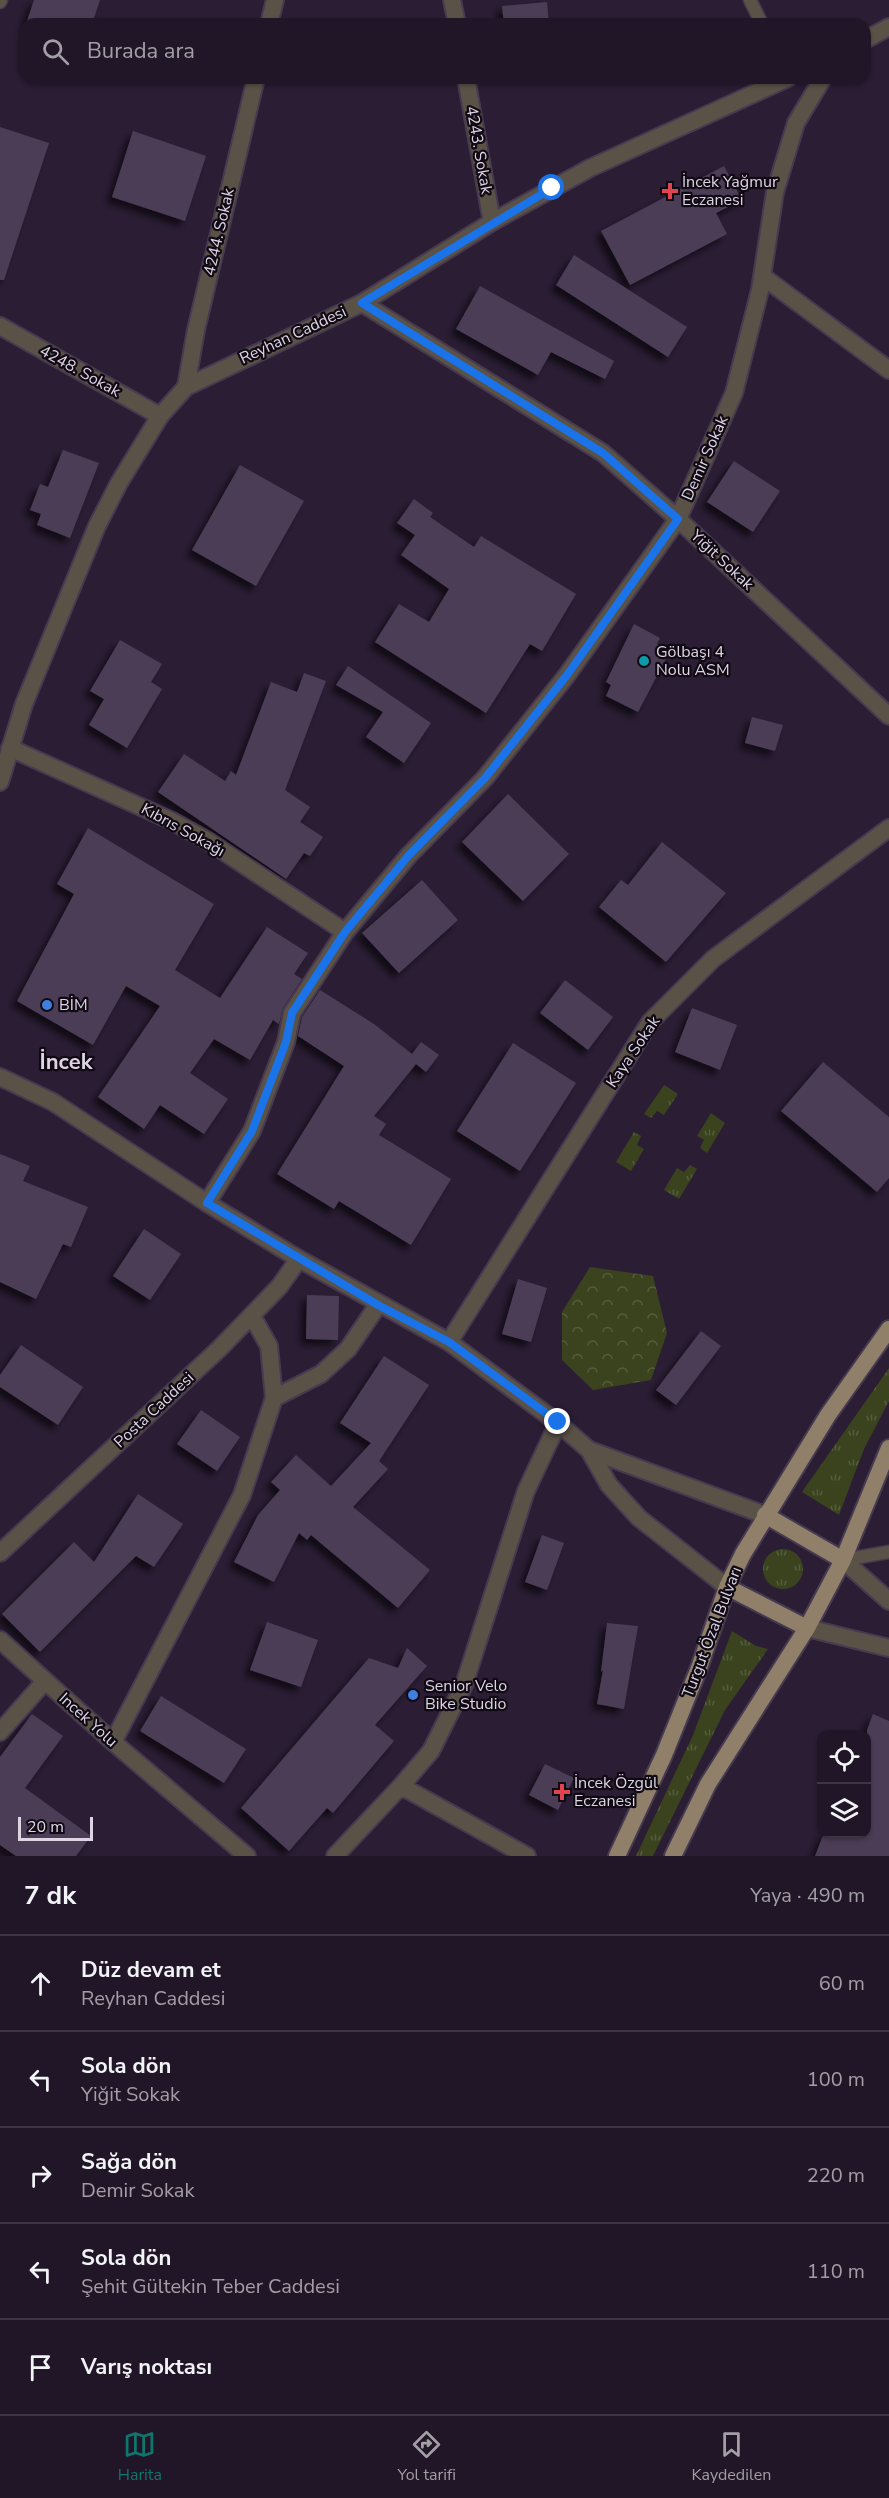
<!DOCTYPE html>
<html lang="tr">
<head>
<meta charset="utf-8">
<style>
  body { margin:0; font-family:"Nunito Sans",sans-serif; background:#2d2333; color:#f1f3f6 }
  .controls { position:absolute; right:18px; bottom:18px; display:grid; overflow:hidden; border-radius:12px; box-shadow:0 2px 4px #0004 }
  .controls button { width:54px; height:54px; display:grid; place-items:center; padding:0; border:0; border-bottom:2px solid #3d3544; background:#201627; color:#f1f3f6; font:30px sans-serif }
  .scale { position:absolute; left:18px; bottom:15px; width:75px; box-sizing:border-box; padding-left:6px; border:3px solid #ddd5e4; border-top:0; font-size:16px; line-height:21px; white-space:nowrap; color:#ddd5e4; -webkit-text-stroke:4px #100a14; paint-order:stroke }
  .stop { position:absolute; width:18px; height:18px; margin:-14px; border:4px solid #1a73e8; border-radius:50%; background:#fff }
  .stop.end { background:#1a73e8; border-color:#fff; box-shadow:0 2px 6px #0008 }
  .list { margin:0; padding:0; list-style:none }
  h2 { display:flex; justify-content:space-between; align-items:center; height:78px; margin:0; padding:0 24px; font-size:26px }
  h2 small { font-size:20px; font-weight:400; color:#a29fa7 }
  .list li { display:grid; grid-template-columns:39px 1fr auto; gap:18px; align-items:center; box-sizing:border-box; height:96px; padding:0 24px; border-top:2px solid #3d3544 }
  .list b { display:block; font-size:22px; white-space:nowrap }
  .list p { margin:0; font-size:20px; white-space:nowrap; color:#a29fa7 }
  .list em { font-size:20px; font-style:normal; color:#a29fa7 }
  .icon { flex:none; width:33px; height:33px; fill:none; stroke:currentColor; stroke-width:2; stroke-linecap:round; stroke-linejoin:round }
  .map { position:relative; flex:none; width:889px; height:1856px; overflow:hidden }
  .search { position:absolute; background:#201627; box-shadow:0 2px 4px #0004; left:18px; right:18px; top:18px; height:66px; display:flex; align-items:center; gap:15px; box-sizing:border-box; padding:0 21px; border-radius:18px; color:#a29fa7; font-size:22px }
  .sheet { height:558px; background:#201627 }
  nav { display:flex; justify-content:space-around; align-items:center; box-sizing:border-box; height:84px; border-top:2px solid #3d3544; background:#201627; font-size:16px; color:#a29fa7 }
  nav a { display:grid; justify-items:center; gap:3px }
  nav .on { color:#0f766e }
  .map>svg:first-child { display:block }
  .grass { fill:url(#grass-tufts) }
  .forest { fill:url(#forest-crowns) }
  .building { fill:#4c3d57; filter:url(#shadow) }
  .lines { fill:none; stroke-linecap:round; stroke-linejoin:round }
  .service-casing { stroke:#473a50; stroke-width:15 }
  .minor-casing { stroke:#473a50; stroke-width:20 }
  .tertiary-casing { stroke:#473a50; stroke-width:20 }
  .primary-casing { stroke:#473a50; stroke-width:20 }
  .service { stroke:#5a5247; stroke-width:12 }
  .minor { stroke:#5a5247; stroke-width:16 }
  .tertiary { stroke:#5a5247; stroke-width:16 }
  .primary { stroke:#908069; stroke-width:16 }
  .route { stroke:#1a73e8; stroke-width:8 }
  .health-dot { fill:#e0444e; stroke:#100a14; stroke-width:2 }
  .culture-dot { fill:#0f9aa8; stroke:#100a14; stroke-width:2 }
  .shop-dot { fill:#3f7fe0; stroke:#100a14; stroke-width:2 }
  .labels { text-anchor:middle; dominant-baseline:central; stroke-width:4.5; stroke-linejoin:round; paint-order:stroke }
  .street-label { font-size:16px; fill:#ddd5e4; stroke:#100a14 }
  .poi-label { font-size:16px; fill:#ddd5e4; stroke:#100a14; text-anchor:start }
  .district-label { font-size:22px; font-weight:bold; fill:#ddd5e4; stroke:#100a14 }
</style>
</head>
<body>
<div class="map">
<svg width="889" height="1856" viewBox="0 0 889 1856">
  <defs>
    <pattern id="grass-tufts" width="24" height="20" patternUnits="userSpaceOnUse" patternTransform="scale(1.5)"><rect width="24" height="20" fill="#3a431d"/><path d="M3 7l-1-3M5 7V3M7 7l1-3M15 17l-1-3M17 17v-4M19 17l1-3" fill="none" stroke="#565d3e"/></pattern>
    <pattern id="forest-crowns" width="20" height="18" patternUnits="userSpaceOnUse" patternTransform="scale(1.5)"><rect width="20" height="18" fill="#3a431d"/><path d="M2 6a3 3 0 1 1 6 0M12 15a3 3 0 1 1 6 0" fill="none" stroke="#565d3e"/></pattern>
    <filter id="shadow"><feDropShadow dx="-5.5" dy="5.5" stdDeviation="3" flood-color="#0009"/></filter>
  </defs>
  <rect width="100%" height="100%" fill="#2a1d34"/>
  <path class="grass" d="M 664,1085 L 678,1094 L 664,1115 L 657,1111 L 651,1118 L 644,1114 Z
    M 711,1113 L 725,1123 L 707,1153 L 700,1148 L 704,1140 L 697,1136 Z
    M 634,1132 L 641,1136 L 637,1145 L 644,1149 L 631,1171 L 616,1162 Z
    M 690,1165 L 697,1169 L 679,1199 L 664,1190 L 677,1168 L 684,1172 Z
    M 889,1368 L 889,1401 L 864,1449 L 839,1515 L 802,1492 Z
    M763 1569a20 20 0 1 1 40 0a20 20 0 1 1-40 0Z
    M 732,1631 L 756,1646 L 768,1649 L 725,1710 L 653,1856 L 636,1856 L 693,1735 Z"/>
  <path class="forest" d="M 590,1267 L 653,1276 L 667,1333 L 651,1380 L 593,1390 L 562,1360 L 562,1312 Z"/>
  <path class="building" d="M 34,0 L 100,0 L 92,24 L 26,24 Z
    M 547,2 L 549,24 L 504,24 L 502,6 Z
    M 0,127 L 49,143 L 4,280 L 0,280 Z
    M 133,131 L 206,156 L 185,221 L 112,197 Z
    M 724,166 L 742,200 L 716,213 L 727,234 L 630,285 L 601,231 Z
    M 574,255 L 687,327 L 668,357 L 556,285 Z
    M 480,286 L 614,361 L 605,379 L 551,352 L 538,375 L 456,329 Z
    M 63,450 L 99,463 L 70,538 L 37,525 L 41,514 L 30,510 L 40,484 L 48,487 Z
    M 734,461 L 780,491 L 753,532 L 707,502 Z
    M 240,465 L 304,501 L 256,586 L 192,550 Z
    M 414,499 L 433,513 L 430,517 L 474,547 L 481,536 L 576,594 L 542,651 L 530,644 L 486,713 L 375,642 L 399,604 L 429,622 L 449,589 L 401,555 L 415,535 L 397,523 Z
    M 634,624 L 660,638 L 657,644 L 670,651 L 638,712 L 606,696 L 611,685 L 606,682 Z
    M 120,640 L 162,664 L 151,682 L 162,689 L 127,748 L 89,725 L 104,699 L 90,691 Z
    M 348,666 L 431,723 L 404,763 L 366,737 L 383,712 L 336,685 Z
    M 304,673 L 326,681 L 285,790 L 310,807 L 300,822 L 323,837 L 310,856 L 304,853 L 286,879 L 158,792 L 184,754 L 225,781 L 231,771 L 236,775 L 271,682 L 297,692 Z
    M 752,717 L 783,725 L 775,751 L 745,743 Z
    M 508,794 L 569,854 L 523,901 L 462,842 Z
    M 88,828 L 214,904 L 175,970 L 220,998 L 267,927 L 308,953 L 294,974 L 302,979 L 283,1008 L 279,1024 L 273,1020 L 250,1060 L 214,1039 L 190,1073 L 228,1099 L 204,1134 L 160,1105 L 144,1129 L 98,1097 L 160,1006 L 126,986 L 93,1045 L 17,1001 L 74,894 L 57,884 Z
    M 662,842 L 726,893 L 666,962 L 599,907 L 621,880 L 628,885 Z
    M 422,880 L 458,920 L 399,973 L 362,933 Z
    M 565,980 L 613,1017 L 588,1050 L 540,1013 Z
    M 320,990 L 374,1024 L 412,1054 L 421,1042 L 439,1055 L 426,1072 L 416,1064 L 374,1116 L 386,1124 L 379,1135 L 451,1179 L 411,1245 L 339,1201 L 334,1209 L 277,1174 L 344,1066 L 298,1036 L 302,1017 Z
    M 692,1008 L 737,1025 L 720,1070 L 675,1052 Z
    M 513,1043 L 576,1083 L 520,1171 L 457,1131 Z
    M 823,1062 L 889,1117 L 889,1178 L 877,1192 L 781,1111 Z
    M 0,1154 L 30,1166 L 23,1181 L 88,1207 L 71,1247 L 63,1244 L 36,1299 L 0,1282 Z
    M 144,1229 L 181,1254 L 150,1300 L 113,1276 Z
    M 518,1279 L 547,1288 L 531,1342 L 502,1334 Z
    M 307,1295 L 339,1296 L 338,1340 L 306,1339 Z
    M 701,1331 L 721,1346 L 676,1405 L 656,1390 Z
    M 21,1345 L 83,1387 L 58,1425 L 0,1387 L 0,1375 Z
    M 384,1356 L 429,1385 L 379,1461 L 388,1469 L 353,1507 L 430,1570 L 398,1608 L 311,1535 L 307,1540 L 299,1533 L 274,1582 L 234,1562 L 258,1515 L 280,1490 L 271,1482 L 296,1455 L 331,1486 L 371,1443 L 340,1423 Z
    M 201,1410 L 240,1437 L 217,1471 L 177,1444 Z
    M 138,1494 L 183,1524 L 154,1567 L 136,1556 L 40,1652 L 2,1614 L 74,1542 L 94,1562 Z
    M 542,1535 L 564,1543 L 547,1590 L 525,1582 Z
    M 267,1622 L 318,1640 L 301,1687 L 250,1670 Z
    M 607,1623 L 638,1626 L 624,1709 L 597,1704 L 603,1670 L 601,1672 Z
    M 407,1648 L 427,1666 L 375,1725 L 394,1741 L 333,1813 L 327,1808 L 289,1851 L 241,1808 L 369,1658 L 398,1668 Z
    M 161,1696 L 246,1749 L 224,1783 L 140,1731 Z
    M 32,1714 L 63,1736 L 25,1788 L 91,1836 L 76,1856 L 16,1856 L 0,1845 L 0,1757 Z
    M 873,1714 L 889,1721 L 889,1856 L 815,1856 L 824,1833 L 867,1833 L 867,1730 Z
    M 545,1764 L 574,1778 L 558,1810 L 529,1795 Z"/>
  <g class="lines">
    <defs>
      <path id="service" d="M 750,0 L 762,24
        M 0,2 L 1,0
        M 843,1560 L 889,1552"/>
      <path id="minor" d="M 452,0 L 457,24
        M 269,24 L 275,0
        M 466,78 L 492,222
        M 762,276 L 889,370
        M 362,303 L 603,453 L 678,519 L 889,716
        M 0,326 L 160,416
        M 186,387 L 196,330 L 256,78
        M 10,748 L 172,821 L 208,841 L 345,932
        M 207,1203 L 252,1131 L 286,1042 L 292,1013 L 345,932 L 409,855 L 485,778 L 567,675 L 678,519 L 734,393 L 760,290 L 775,192 L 796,123 L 823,78
        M 449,1342 L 650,1022 L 713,959 L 889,828
        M 274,1398 L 321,1374 L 348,1349 L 378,1305
        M 0,1640 L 113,1742 L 247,1856
        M 0,1732 L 45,1681
        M 113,1742 L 242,1495 L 274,1398 L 269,1346 L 252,1316
        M 401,1786 L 431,1751 L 464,1685 L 526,1491 L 558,1423
        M 335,1856 L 401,1786 L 527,1856"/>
      <path id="tertiary" d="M 865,40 L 889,27
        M 0,782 L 24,704 L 97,526 L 119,483 L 160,416 L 186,387 L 362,303 L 492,222 L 590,168 L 788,78
        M 0,1077 L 53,1102 L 207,1203 L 299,1259 L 449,1342 L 558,1423 L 589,1450 L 609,1485 L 639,1518 L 727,1587
        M 589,1450 L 765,1515
        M 0,1553 L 219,1349 L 279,1287 L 299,1259
        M 843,1560 L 889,1601
        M 807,1628 L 889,1648"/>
      <path id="primary" d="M 765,1515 L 843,1560
        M 727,1587 L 807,1628
        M 617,1856 L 664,1755 L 699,1668 L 727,1587 L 743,1554 L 828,1415 L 889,1329
        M 673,1856 L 708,1784 L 807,1628 L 843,1560 L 889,1448"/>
    </defs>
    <use href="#service" class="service-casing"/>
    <use href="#minor" class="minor-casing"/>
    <use href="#tertiary" class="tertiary-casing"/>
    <use href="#primary" class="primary-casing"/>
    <use href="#service" class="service"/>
    <use href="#minor" class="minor"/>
    <use href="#tertiary" class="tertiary"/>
    <use href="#primary" class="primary"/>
  </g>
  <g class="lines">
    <path class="route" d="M 552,188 L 362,303 L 603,453 L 678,519 L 567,675 L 485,778 L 409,855 L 345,932 L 292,1013 L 286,1042 L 252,1131 L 207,1203 L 378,1305 L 449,1342 L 558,1422"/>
  </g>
  <g class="health-dot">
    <path d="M667 182h6v6h6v6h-6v6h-6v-6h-6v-6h6z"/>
    <path d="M559 1783h6v6h6v6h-6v6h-6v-6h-6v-6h6z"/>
  </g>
  <circle class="culture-dot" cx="644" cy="661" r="6"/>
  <g class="shop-dot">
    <circle cx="47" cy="1005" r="6"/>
    <circle cx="413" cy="1695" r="6"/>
  </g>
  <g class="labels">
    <g class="street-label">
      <text transform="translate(479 150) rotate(80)">4243. Sokak</text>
      <text transform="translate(219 232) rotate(-77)">4244. Sokak</text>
      <text transform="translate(293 335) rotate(-25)">Reyhan Caddesi</text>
      <text transform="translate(80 371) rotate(29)">4248. Sokak</text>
      <text transform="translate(705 458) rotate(-66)">Demir Sokak</text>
      <text transform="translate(722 560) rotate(43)">Yiğit Sokak</text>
      <text transform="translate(183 830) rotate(29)">Kıbrıs Sokağı</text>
      <text transform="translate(633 1052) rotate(-56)">Kaya Sokak</text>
      <text transform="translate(154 1410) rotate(-43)">Posta Caddesi</text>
      <text transform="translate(712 1632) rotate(-69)">Turgut Özal Bulvarı</text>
      <text transform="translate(88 1720) rotate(42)">Incek Yolu</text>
    </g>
    <g class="poi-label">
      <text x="682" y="182">İncek Yağmur<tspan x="682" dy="18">Eczanesi</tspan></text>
      <text x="656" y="652">Gölbaşı 4<tspan x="656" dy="18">Nolu ASM</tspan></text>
      <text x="59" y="1005">BİM</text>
      <text x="425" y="1686">Senior Velo<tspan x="425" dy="18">Bike Studio</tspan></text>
      <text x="574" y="1783">İncek Özgül<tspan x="574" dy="18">Eczanesi</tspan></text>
    </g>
    <g class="district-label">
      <text x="66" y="1062">İncek</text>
    </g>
  </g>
</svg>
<div class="controls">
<button><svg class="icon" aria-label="locate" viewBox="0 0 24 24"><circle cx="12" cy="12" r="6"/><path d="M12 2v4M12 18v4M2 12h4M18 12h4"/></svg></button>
<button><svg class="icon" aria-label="layers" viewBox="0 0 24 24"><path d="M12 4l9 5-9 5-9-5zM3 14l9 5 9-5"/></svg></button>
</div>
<div class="scale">20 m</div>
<div class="stop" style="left:552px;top:188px"></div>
<div class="stop end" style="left:558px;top:1422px"></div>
<div class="search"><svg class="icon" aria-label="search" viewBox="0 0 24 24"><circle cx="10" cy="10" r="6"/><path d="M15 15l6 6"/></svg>Burada ara</div>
</div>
<section class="sheet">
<h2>7 dk<small>Yaya · 490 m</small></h2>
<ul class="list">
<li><svg class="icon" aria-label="ahead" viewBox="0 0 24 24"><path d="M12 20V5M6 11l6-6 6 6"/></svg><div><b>Düz devam et</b><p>Reyhan Caddesi</p></div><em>60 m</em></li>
<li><svg class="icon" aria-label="left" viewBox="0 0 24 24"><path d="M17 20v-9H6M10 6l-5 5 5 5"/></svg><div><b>Sola dön</b><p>Yiğit Sokak</p></div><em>100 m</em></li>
<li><svg class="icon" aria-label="right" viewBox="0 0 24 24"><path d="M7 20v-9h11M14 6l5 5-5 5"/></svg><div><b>Sağa dön</b><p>Demir Sokak</p></div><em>220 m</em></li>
<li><svg class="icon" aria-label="left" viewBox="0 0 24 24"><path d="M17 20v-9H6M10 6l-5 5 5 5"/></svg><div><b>Sola dön</b><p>Şehit Gültekin Teber Caddesi</p></div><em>110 m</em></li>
<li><svg class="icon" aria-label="arrive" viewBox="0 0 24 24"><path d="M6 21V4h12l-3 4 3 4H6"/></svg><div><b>Varış noktası</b></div></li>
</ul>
</section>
<nav>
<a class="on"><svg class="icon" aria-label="map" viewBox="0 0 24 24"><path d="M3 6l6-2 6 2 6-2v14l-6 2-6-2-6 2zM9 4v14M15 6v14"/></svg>Harita</a>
<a><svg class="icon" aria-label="directions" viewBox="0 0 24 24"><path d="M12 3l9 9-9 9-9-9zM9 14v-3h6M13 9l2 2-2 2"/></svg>Yol tarifi</a>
<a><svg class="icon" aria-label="saved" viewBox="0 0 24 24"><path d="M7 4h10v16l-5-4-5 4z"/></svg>Kaydedilen</a>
</nav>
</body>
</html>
